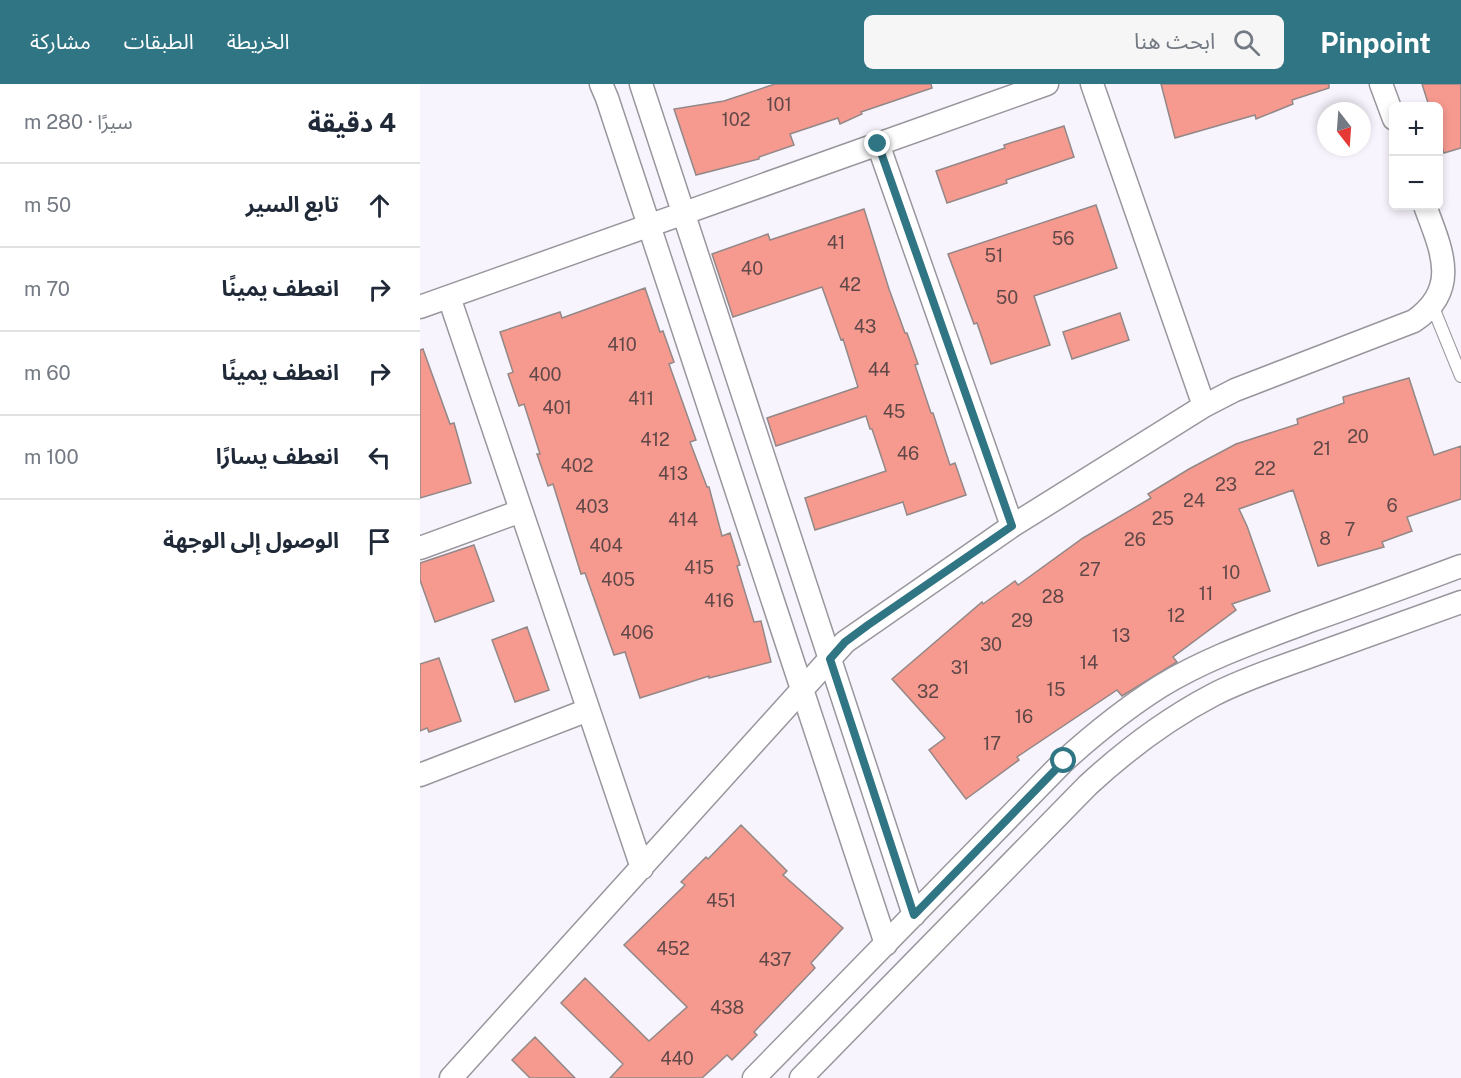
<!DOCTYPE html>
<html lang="ar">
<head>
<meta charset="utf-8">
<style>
  body { margin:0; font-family:"Public Sans","Noto Sans Arabic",sans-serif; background:#f6f6f7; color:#1f2937; direction:rtl }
  .controls { position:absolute; right:18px; top:18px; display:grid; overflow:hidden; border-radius:9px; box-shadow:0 3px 9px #0003 }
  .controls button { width:54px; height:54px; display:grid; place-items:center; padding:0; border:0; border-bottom:2px solid #e0e1e3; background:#fff; color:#1f2937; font:30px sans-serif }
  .compass { position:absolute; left:897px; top:18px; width:54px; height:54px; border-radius:50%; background:#fff; box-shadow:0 3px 9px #0003; rotate:163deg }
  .stop { position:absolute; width:18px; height:18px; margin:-14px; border:4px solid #307583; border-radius:50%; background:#fff }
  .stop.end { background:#307583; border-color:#fff; box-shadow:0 2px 6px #0008 }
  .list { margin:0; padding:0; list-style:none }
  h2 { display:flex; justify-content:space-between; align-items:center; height:78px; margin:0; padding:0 24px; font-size:26px }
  h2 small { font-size:20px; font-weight:400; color:#747a83 }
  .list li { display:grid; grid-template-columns:39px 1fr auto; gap:18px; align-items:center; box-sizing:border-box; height:84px; padding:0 24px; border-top:2px solid #e0e1e3 }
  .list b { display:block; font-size:22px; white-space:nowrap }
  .list em { font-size:20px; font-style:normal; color:#747a83 }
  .icon { flex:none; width:33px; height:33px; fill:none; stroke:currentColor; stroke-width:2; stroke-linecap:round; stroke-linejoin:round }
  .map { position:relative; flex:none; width:1041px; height:994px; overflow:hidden; direction:ltr }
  header { display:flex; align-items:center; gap:36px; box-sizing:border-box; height:84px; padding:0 30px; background:#307583; color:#fff }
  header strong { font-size:28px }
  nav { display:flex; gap:33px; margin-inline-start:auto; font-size:21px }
  .search { width:420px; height:54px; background:#f6f6f7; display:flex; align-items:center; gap:15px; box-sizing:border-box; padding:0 21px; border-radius:9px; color:#747a83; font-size:22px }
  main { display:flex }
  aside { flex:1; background:#fff }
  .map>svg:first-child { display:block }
  .building { fill:#f6998f; stroke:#928887; stroke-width:1.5 }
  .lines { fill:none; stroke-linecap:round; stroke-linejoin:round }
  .lane-casing { stroke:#99969d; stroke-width:14 }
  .street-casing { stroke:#99969d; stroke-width:25 }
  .lane { stroke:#fff; stroke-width:12 }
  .street { stroke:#fff; stroke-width:22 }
  .route { stroke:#307583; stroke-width:8 }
  .labels { text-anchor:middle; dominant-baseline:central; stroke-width:5; stroke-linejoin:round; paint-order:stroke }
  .number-label { font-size:18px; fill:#614848 }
</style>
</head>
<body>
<header>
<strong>Pinpoint</strong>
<div class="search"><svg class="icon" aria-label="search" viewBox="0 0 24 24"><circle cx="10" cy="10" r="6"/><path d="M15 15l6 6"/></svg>ابحث هنا</div>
<nav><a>الخريطة</a><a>الطبقات</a><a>مشاركة</a></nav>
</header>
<main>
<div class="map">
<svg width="1041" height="994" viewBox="0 0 1041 994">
  <rect width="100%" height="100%" fill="#f8f4fd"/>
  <path class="building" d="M 355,0 L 511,0 L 512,4 L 441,28 L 442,30 L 420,40 L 418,34 L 370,50 L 374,61 L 339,73 L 339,75 L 276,91 L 254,25 L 304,17 Z
    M 741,0 L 909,0 L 909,4 L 872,16 L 873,20 L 836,35 L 835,31 L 755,54 Z
    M 1002,0 L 1041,0 L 1041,64 L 1024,69 L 1018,52 L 1018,22 L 1009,22 Z
    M 644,42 L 654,73 L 586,96 L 587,99 L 527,119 L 516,87 L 585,64 L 584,61 Z
    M 676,121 L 697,184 L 614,212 L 630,261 L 571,280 L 557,239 L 554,240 L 528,170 Z
    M 444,125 L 469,205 L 485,249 L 487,249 L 498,280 L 495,281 L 511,329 L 513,329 L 530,381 L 535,379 L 546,411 L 487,431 L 483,418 L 395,446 L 385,414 L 466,387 L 452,345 L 450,345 L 446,332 L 356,362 L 347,334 L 438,303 L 423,255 L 421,256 L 402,203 L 313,233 L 292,170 L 348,150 L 350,156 Z
    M 225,204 L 240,248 L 243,247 L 254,278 L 249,280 L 276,356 L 270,358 L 287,403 L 289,403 L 302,452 L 310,449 L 320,481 L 317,482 L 334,538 L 341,537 L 351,578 L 289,594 L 289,592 L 220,614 L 205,568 L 194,571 L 165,489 L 161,490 L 133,400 L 128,402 L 117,370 L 120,370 L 104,320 L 99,322 L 88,290 L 93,288 L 80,248 L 140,228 L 142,234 Z
    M 700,229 L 709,256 L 652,275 L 643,248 Z
    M 3,265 L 30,340 L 34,339 L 51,399 L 0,414 L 0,266 Z
    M 989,294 L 1014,371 L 1041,362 L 1041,415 L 987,433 L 992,447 L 962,458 L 964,463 L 898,482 L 873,406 L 819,425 L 827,442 L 850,507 L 812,520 L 816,526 L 753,573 L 757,578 L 702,612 L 697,606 L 597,673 L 599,676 L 546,715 L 509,666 L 525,654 L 472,595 L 562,518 L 563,520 L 595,497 L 598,501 L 663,454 L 731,414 L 728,410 L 769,385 L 816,360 L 878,340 L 877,335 L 924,319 L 923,313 Z
    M 54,461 L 74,517 L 15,538 L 0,496 L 0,479 Z
    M 107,543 L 129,606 L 95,618 L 72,556 Z
    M 19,574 L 41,637 L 9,648 L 7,644 L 0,647 L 0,580 Z
    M 321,741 L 367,787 L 363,791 L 423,844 L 391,879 L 395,884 L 334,948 L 337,951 L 312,976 L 307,971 L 282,994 L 190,994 L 203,980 L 141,919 L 165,894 L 229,957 L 267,923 L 204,861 L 265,801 L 261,798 L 286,773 L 288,775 Z
    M 115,953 L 155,994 L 110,994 L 92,976 Z"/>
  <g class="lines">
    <defs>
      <path id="lane" d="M 1012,221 L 1041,292"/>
      <path id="street" d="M 181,0 L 187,14 L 466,860
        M 221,0 L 494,831
        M 672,0 L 784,322
        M 961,0 L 974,35
        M 458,60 L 592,442
        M 29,213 L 222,784
        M 0,223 L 627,0
        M 0,464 L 101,427
        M 0,691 L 168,626
        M 31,994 L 425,558 L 592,442 L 784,322 L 815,306 L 994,237 C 1041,205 1021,165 1005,122
        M 334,994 L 644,677 C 675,649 706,624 741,602 C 787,574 837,557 887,538 C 938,520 990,501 1041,482
        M 381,994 L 668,701 C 706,666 747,635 793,611 C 824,595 858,584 891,572 C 941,554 991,536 1041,518"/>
    </defs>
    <use href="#lane" class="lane-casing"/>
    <use href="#street" class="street-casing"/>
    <use href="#lane" class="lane"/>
    <use href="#street" class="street"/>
  </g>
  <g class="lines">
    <path class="route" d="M 458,60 L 592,442 L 448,541 L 425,558 L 410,575 L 494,831 L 644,677"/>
  </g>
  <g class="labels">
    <g class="number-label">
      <text x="359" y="20">101</text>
      <text x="316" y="35">102</text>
      <text x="643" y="154">56</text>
      <text x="416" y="158">41</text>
      <text x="574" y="171">51</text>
      <text x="332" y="184">40</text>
      <text x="430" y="200">42</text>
      <text x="587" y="213">50</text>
      <text x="445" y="242">43</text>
      <text x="202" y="260">410</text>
      <text x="459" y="285">44</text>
      <text x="125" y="290">400</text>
      <text x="221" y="314">411</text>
      <text x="137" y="323">401</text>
      <text x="474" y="327">45</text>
      <text x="938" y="352">20</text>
      <text x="235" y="355">412</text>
      <text x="902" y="364">21</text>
      <text x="488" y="369">46</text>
      <text x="157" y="381">402</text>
      <text x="845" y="384">22</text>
      <text x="253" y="389">413</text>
      <text x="806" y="400">23</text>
      <text x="774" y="416">24</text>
      <text x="972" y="421">6</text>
      <text x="172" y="422">403</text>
      <text x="743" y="434">25</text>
      <text x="263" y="435">414</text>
      <text x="930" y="445">7</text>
      <text x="905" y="454">8</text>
      <text x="715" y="455">26</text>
      <text x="186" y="461">404</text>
      <text x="279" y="483">415</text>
      <text x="670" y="485">27</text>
      <text x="811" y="488">10</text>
      <text x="198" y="495">405</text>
      <text x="786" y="509">11</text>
      <text x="633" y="512">28</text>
      <text x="299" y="516">416</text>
      <text x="756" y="531">12</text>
      <text x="602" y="536">29</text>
      <text x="217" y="548">406</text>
      <text x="701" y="551">13</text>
      <text x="571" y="560">30</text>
      <text x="669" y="578">14</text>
      <text x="540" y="583">31</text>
      <text x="636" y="605">15</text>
      <text x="508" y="607">32</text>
      <text x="604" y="632">16</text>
      <text x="572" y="659">17</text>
      <text x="301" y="816">451</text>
      <text x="253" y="864">452</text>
      <text x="355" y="875">437</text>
      <text x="307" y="923">438</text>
      <text x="257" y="974">440</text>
    </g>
  </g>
</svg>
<div class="controls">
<button>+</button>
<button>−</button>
</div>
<svg class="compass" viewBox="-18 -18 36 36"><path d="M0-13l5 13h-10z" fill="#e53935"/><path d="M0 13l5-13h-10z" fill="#747a83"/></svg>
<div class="stop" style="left:644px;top:677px"></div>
<div class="stop end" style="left:458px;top:60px"></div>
</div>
<aside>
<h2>4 دقيقة<small>سيرًا · 280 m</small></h2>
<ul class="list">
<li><svg class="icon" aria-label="ahead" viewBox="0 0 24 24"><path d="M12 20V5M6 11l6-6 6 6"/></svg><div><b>تابع السير</b></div><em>50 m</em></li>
<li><svg class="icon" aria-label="right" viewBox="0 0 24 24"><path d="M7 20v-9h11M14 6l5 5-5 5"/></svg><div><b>انعطف يمينًا</b></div><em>70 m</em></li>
<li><svg class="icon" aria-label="right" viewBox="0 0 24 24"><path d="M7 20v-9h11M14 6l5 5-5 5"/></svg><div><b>انعطف يمينًا</b></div><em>60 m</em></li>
<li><svg class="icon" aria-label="left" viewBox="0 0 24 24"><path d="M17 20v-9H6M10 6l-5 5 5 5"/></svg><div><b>انعطف يسارًا</b></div><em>100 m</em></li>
<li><svg class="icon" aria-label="arrive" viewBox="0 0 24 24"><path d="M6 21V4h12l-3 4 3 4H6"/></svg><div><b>الوصول إلى الوجهة</b></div></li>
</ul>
</aside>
</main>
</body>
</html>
